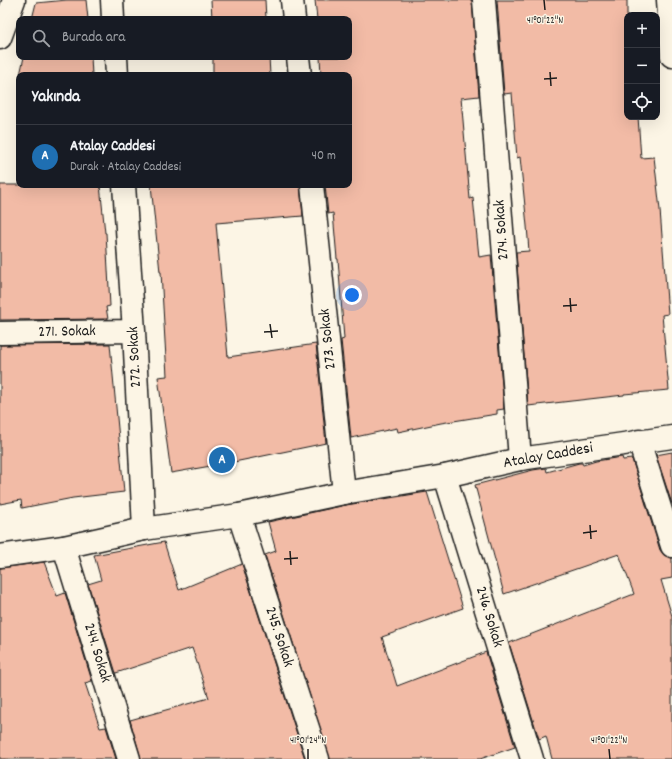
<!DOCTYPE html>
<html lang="tr">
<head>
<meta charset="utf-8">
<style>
  body { margin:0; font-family:Dekko,sans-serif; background:#20242c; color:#f1f3f6 }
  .controls { position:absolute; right:12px; top:12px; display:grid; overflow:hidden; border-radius:8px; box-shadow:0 4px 16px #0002 }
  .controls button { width:36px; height:36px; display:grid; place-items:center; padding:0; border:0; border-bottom:1px solid #363941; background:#171b24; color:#f1f3f6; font:20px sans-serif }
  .you { position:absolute; left:352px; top:295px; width:14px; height:14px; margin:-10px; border:3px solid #fff; border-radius:50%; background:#1a73e8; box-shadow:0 0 0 6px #1a73e833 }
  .badge { display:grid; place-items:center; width:26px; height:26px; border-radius:50%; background:#1f6fb2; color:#fff; font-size:13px; font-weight:700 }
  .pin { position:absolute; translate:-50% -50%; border:2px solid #fff; box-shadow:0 1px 4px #0006 }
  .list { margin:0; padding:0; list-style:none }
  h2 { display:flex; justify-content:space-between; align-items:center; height:52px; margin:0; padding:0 16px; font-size:17px }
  h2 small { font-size:13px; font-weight:400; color:#9ea1a6 }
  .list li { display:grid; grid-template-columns:26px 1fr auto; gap:12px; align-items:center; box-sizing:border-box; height:64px; padding:0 16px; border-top:1px solid #363941 }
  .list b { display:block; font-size:15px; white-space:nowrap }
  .list p { margin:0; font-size:13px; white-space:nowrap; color:#9ea1a6 }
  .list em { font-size:13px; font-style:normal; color:#9ea1a6 }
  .icon { flex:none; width:22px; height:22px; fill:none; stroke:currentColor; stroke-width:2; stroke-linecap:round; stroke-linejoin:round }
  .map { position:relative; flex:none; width:672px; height:759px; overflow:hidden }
  .search { position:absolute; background:#171b24; box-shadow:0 4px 16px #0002; left:16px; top:16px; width:336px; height:44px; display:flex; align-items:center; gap:10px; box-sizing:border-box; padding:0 14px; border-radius:8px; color:#9ea1a6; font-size:15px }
  .panel { position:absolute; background:#171b24; box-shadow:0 4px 16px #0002; left:16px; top:72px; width:336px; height:116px; border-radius:8px }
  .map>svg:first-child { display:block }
  .building { fill:#f2bba6; stroke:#1c1c1c }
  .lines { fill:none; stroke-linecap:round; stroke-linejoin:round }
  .street-casing { stroke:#1c1c1c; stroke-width:25 }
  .secondary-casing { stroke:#1c1c1c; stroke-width:25 }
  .street { stroke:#fcf5e5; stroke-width:22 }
  .secondary { stroke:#fcf5e5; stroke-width:22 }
  .ticks { fill:none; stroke:#1c1c1c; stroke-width:1.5 }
  .labels { text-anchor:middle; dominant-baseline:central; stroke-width:3; stroke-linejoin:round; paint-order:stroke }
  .street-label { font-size:16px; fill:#1c1c1c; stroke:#fcf5e5 }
  .ticks-label { font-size:10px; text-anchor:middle; fill:#1c1c1c; stroke:#fcf5e5; stroke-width:3; stroke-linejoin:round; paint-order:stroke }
</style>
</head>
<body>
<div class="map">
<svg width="672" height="759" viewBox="0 0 672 759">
  <rect width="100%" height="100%" fill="#fcf5e5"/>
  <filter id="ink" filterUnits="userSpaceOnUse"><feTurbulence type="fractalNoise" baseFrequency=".025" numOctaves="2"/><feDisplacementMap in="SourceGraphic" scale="8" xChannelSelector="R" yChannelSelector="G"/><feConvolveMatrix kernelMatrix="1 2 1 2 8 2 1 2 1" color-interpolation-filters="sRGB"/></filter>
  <g filter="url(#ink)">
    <path class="building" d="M 67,0 L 86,0 L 88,19 L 32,19 L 36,3 Z
      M 211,0 L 265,0 L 266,19 L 212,19 Z
      M 315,0 L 472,0 L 479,96 L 461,98 L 470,199 L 473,198 L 479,257 L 491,255 L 504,409 L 497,410 L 497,414 L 441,423 L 398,432 L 397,428 L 351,438 L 341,340 L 344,339 L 338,259 L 337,259 L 333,213 L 328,214 L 325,185 L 349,185 L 349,75 L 321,75 L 320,57 L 349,57 L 349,19 L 317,19 Z
      M 497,0 L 627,0 L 627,117 L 638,117 L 641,158 L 654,157 L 660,210 L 668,314 L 662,315 L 669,390 L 624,394 L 624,395 L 528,406 L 516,252 L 529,251 L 527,226 L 520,157 L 517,158 L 512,93 L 504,94 Z
      M 24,57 L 91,57 L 92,75 L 20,75 Z
      M 213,57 L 269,57 L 270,75 L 213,75 Z
      M 0,185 L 100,185 L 105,233 L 106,233 L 110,306 L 106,307 L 108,319 L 0,320 Z
      M 151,185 L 300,185 L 303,216 L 216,223 L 228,357 L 316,344 L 326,443 L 239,461 L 171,473 L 158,377 L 167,376 L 161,272 L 160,272 Z
      M 110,344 L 124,492 L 73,498 L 22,508 L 21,500 L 0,504 L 0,345 Z
      M 672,452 L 672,504 L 656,455 Z
      M 622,457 L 623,460 L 632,459 L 660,550 L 664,555 L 672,558 L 672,578 L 661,580 L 672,616 L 672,759 L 552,759 L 546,736 L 539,739 L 509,643 L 634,594 L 619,554 L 504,594 L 475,485 L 533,470 L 546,468 L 547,472 L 579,463 L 582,463 L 583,465 L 596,461 Z
      M 427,492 L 463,608 L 382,637 L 397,686 L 486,652 L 515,747 L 480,759 L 330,759 L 265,555 L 276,551 L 268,522 L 346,505 Z
      M 164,542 L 179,590 L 242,564 L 305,759 L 141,759 L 130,720 L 209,698 L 192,648 L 116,673 L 88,584 L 101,580 L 94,555 Z
      M 44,562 L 57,596 L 65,593 L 92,681 L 85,683 L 100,728 L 106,727 L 116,759 L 0,759 L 0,568 Z"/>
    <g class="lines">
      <defs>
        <path id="street" d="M 112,0 L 113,19
          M 292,0 L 294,19
          M 484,0 L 520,459
          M 668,0 L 672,56
          M 0,38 L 14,0
          M 116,57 L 117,75
          M 298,57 L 300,75
          M 124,185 L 134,331 L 144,529
          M 312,185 L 344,493
          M 0,333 L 134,331
          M 639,441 L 672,546
          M 445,476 L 532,759
          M 239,515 L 318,759
          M 64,547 L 129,759"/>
        <path id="secondary" d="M 0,556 L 64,547 L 144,529 L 239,515 L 344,493 L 445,476 L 520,459 L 672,437"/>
      </defs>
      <use href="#street" class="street-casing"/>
      <use href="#secondary" class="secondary-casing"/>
      <use href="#street" class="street"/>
      <use href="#secondary" class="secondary"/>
    </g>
  </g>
  <path class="ticks" d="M 544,0 L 545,10M 550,72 L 551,86M 544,79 L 557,78M 570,298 L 571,312M 563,306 L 577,305M 270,324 L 272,338M 264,332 L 278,331M 590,525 L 591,539M 583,533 L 597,531M 290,551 L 291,565M 284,559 L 298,558M 308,749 L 308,759M 609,749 L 610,759"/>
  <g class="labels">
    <g class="street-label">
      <text transform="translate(502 230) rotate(-94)">274. Sokak</text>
      <text transform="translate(67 332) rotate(-1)">271. Sokak</text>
      <text transform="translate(328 339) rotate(-96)">273. Sokak</text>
      <text transform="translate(135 357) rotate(-93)">272. Sokak</text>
      <text transform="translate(548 456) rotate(-10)">Atalay Caddesi</text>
      <text transform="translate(489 617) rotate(73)">246. Sokak</text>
      <text transform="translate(279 637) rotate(72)">245. Sokak</text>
      <text transform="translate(97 653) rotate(73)">244. Sokak</text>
    </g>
  </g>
  <g class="ticks-label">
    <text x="545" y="23">41°01'22"N</text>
    <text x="308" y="743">41°01'24"N</text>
    <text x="609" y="743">41°01'22"N</text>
  </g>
</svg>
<div class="controls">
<button>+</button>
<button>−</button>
<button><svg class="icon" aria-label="locate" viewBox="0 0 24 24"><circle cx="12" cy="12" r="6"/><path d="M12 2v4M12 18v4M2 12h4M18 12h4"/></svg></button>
</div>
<div class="you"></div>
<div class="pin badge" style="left:222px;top:460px">A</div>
<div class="search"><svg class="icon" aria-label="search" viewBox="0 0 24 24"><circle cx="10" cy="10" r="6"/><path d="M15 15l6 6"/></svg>Burada ara</div>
<section class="panel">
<h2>Yakında<small></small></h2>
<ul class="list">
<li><span class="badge">A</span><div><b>Atalay Caddesi</b><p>Durak · Atalay Caddesi</p></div><em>40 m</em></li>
</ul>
</section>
</div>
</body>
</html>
